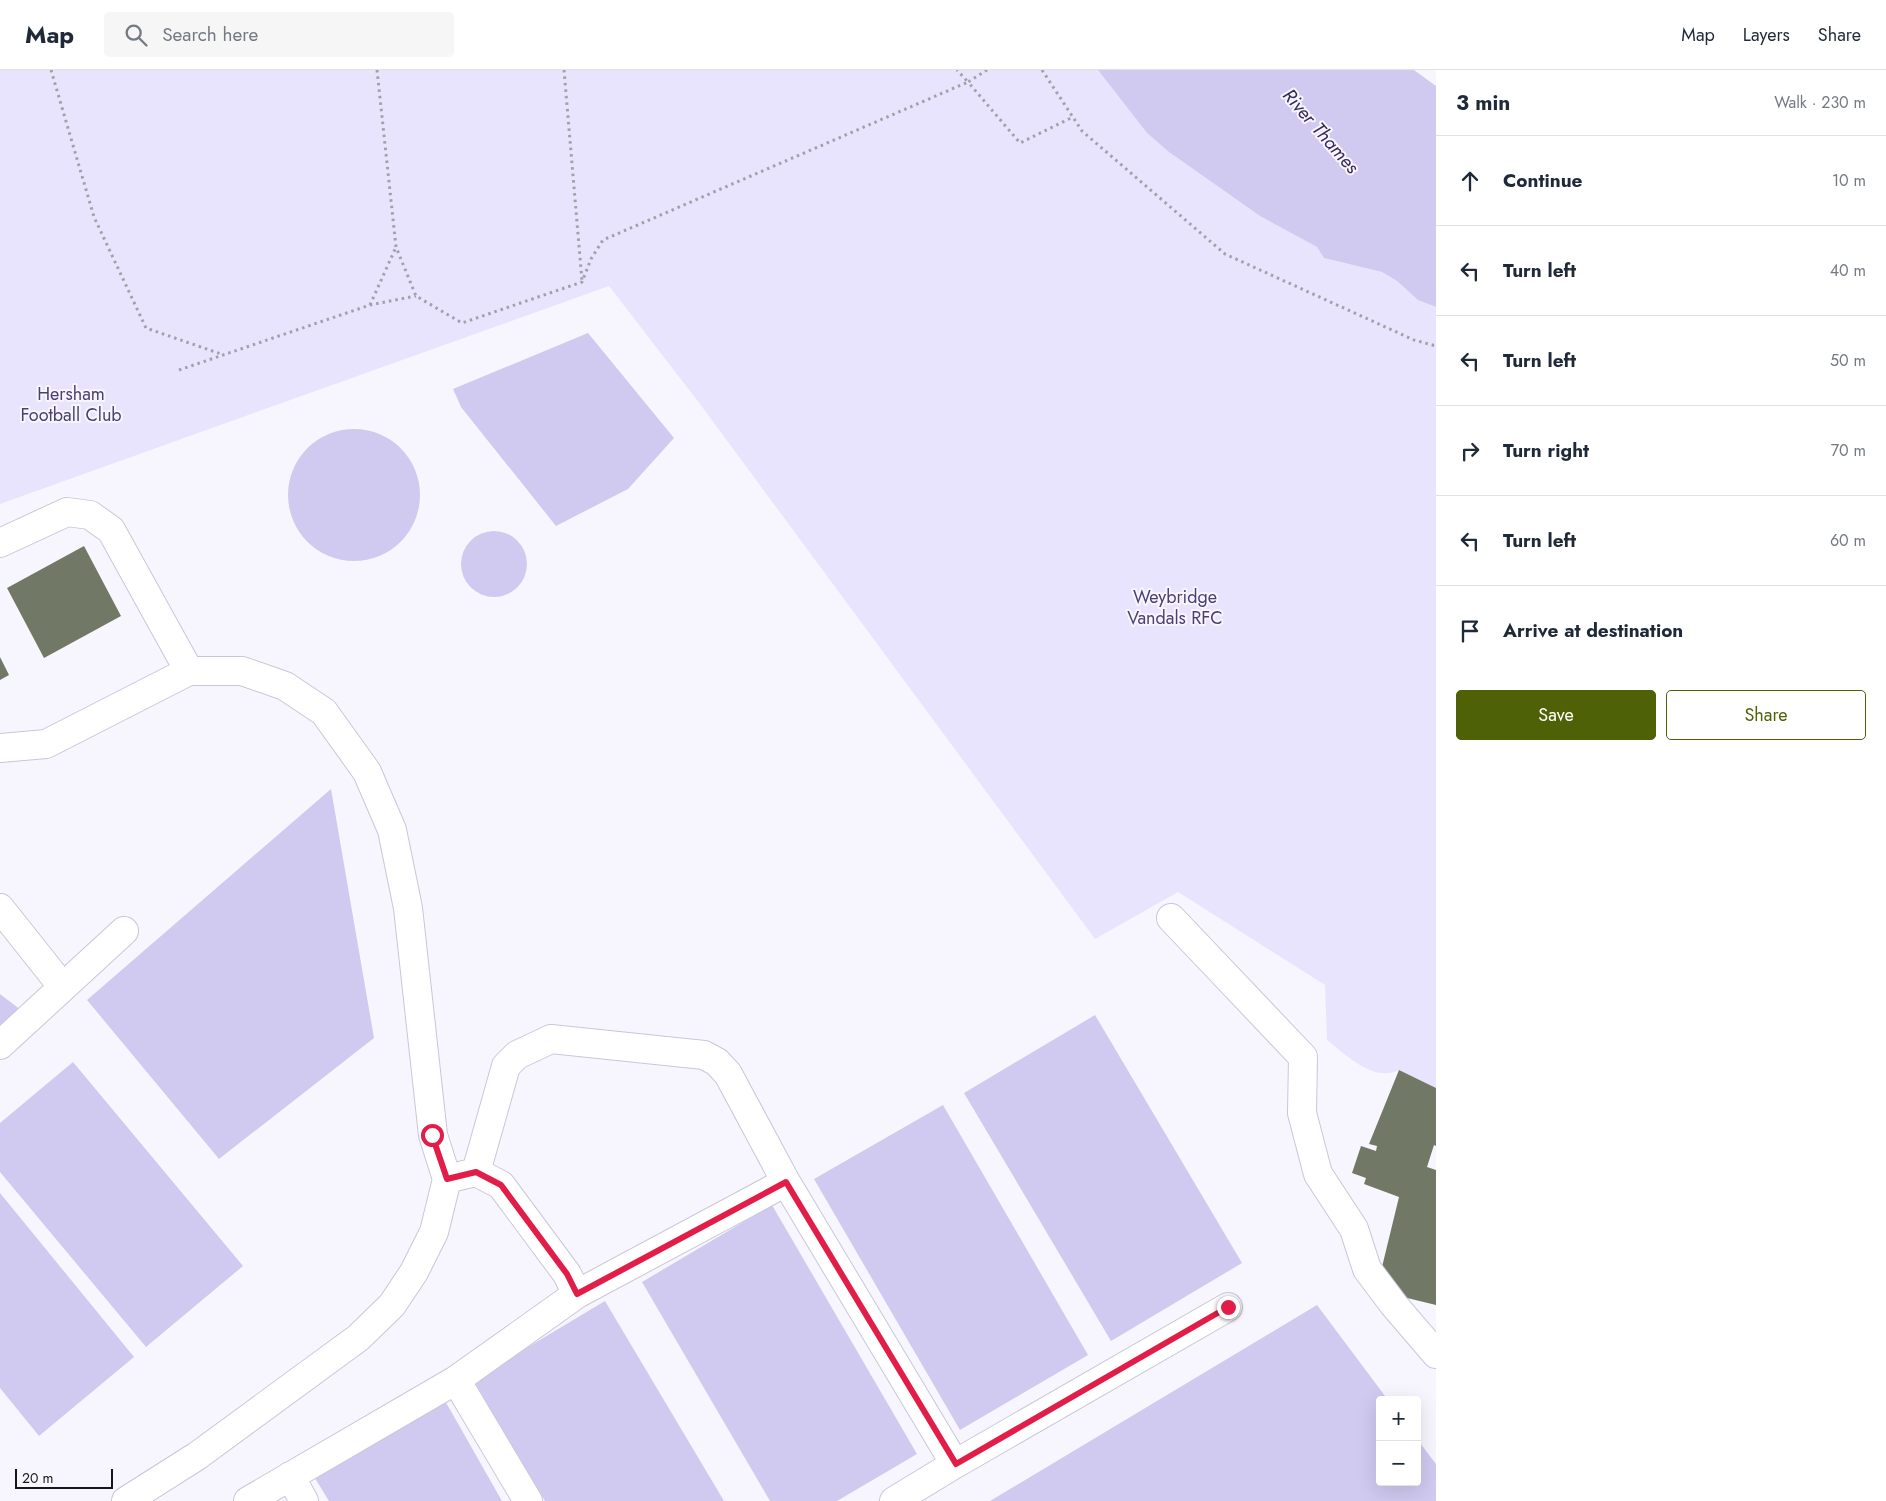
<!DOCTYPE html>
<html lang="en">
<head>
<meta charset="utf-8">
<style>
  body { margin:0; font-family:Jost,sans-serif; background:#f6f6f7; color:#1f2937 }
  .controls { position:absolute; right:15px; bottom:15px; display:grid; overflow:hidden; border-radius:5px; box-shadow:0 5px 20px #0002 }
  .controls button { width:45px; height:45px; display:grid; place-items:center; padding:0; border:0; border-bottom:1px solid #e0e1e3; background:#fff; color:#1f2937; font:25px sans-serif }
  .scale { position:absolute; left:15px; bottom:12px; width:98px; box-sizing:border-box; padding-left:5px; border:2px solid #17151c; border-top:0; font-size:14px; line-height:18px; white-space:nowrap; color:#17151c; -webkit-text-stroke:4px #f7f6fe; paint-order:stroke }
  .stop { position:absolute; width:15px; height:15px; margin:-11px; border:4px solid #e11d48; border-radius:50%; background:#fff }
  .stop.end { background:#e11d48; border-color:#fff; box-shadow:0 1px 5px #0008 }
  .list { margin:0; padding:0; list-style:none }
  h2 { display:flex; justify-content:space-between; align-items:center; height:65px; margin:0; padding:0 20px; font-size:21px }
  h2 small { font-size:16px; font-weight:400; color:#747a83 }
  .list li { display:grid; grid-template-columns:32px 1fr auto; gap:15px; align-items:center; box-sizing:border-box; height:90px; padding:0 20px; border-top:1px solid #e0e1e3 }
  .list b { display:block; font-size:19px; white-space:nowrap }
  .list em { font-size:16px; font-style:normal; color:#747a83 }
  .actions { display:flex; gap:10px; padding:15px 20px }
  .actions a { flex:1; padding:11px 0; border:1px solid #4e6107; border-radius:5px; text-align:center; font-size:18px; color:#4e6107 }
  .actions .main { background:#4e6107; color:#fff }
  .icon { flex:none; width:28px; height:28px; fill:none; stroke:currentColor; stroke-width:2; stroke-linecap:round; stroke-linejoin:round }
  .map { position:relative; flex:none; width:1436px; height:1431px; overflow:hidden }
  header { display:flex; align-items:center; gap:30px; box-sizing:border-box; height:70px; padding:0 25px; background:#fff; border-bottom:1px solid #e0e1e3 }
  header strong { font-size:24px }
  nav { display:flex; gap:28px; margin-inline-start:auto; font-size:18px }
  .search { width:350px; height:45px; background:#f6f6f7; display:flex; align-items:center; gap:12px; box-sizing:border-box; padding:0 18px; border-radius:5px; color:#747a83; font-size:19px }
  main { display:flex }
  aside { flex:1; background:#fff }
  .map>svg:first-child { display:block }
  .green { fill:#e8e4fd }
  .water { fill:#d0c9f0 }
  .building { fill:#727866 }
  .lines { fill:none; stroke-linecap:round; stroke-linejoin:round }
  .minor-casing { stroke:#cac6da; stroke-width:30 }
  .path { stroke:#a2a0a8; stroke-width:3; stroke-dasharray:2.5 4; stroke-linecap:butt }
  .minor { stroke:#fff; stroke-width:28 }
  .route { stroke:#e11d48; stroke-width:6 }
  .labels { text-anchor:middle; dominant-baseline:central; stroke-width:4; stroke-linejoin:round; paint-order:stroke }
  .park-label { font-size:18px; fill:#4c3f72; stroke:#f7f6fe }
  .water-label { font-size:19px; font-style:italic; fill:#362959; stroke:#f7f6fe }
</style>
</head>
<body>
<header>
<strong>Map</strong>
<div class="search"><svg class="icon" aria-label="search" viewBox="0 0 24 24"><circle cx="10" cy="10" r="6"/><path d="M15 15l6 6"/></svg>Search here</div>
<nav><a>Map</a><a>Layers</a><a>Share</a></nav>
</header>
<main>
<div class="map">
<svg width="1436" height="1431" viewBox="0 0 1436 1431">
  <rect width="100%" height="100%" fill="#f7f6fe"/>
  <path class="green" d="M 0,0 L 1098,0 L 1147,63 L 1169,82 L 1260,146 L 1317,177 L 1324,188 L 1382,202 L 1397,211 L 1418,230 L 1436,237 L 1436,1018 L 1399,1000 C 1373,1013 1347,985 1327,970 L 1325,915 L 1178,822 L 1095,869 L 700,334 L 609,216 L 0,434 Z"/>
  <path class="water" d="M 1098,0 L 1414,0 L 1436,16 L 1436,237 L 1418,230 L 1397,211 L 1382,202 L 1324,188 L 1317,177 L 1260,146 L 1169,82 L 1147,63 Z
    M 588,263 L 674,368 L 628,419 L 556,456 L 461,337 L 453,319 Z
    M288 425a66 66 0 1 1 132 0a66 66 0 1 1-132 0Z
    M461 494a33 33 0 1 1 66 0a33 33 0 1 1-66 0Z
    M 331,719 L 374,968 L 219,1089 L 87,930 Z
    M 0,924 L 21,940 L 0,957 Z
    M 1095,945 L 1242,1193 L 1111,1271 L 964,1023 Z
    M 73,992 L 243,1196 L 146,1277 L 0,1102 L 0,1053 Z
    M 943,1035 L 1088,1285 L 960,1360 L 814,1109 Z
    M 0,1123 L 134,1287 L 39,1366 L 0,1318 Z
    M 772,1135 L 917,1384 L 837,1431 L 770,1431 L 642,1212 Z
    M 605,1231 L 724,1431 L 545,1431 L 473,1310 Z
    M 1317,1235 L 1388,1330 L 1380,1330 L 1380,1412 L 1417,1412 L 1417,1369 L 1436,1394 L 1436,1431 L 990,1431 Z
    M 444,1329 L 502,1431 L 329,1431 L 313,1405 Z"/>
  <path class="building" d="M 84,476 L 121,546 L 44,588 L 7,518 Z
    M 0,587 L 9,605 L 0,610 Z
    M 1399,1000 L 1436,1018 L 1436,1076 L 1434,1075 L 1427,1097 L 1436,1100 L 1436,1235 L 1399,1226 L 1382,1197 L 1399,1127 L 1364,1114 L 1366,1108 L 1352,1103 L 1361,1076 L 1376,1081 L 1377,1076 L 1369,1074 Z"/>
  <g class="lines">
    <defs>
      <path id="minor" d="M 0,473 L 67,442 L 90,445 L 111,460 L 189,601
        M 0,678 L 46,674 L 189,601 L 242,601 L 285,616 L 324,642 L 367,702 L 392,760 L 408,838 L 433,1065 L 447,1109 L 434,1162 L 414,1202 L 392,1235 L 358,1268 L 197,1386 L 126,1431
        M 0,838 L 62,916
        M 1171,848 L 1303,987 L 1302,1043 L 1318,1104 L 1354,1159 L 1367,1199 L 1394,1235 L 1436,1284
        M 0,975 L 124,861
        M 476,1102 L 506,996 L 517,985 L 551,969 L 704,985 L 717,992 L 728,1004 L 786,1112
        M 447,1109 L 476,1102 L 501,1115 L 567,1204 L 577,1224 L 786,1112 L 955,1394 L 1228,1237
        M 290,1406 L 304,1431
        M 248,1431 L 456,1310
        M 528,1431 L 456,1310 L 577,1224
        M 894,1431 L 955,1394"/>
    </defs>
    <use href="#minor" class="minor-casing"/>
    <path class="path" d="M 51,0 L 94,147 L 146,258 L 224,285
      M 377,0 L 396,177 L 416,226 L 462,253 L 582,212 L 591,189 L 603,170 L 968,12 L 957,0
      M 564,0 L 582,211
      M 987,0 L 968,12 L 1020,73 L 1073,47
      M 1042,0 L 1082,61 L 1225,184 L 1414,270 L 1436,276
      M 370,235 L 396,177
      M 179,300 L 370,235 L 416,226"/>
    <use href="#minor" class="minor"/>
  </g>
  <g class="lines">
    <path class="route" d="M 432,1065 L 447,1109 L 476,1102 L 501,1115 L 567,1204 L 577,1224 L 786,1112 L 956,1394 L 1228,1237"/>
  </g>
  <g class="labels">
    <g class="park-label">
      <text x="71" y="324">Hersham<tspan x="71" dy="21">Football Club</tspan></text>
      <text x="1175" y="527">Weybridge<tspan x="1175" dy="21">Vandals RFC</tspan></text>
    </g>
    <g class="water-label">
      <text transform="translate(1321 61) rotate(49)">River Thames</text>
    </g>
  </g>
</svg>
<div class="controls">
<button>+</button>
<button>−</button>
</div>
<div class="scale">20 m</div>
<div class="stop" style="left:432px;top:1065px"></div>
<div class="stop end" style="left:1228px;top:1237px"></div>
</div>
<aside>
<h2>3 min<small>Walk · 230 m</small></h2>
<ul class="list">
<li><svg class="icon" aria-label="ahead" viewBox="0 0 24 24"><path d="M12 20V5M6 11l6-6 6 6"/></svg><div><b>Continue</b></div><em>10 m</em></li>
<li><svg class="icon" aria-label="left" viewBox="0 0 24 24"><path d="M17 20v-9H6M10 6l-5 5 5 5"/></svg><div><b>Turn left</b></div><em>40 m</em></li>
<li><svg class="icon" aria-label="left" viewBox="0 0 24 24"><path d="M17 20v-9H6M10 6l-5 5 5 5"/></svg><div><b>Turn left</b></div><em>50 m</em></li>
<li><svg class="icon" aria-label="right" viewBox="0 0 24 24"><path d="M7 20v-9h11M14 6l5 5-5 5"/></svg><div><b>Turn right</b></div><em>70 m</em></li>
<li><svg class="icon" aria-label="left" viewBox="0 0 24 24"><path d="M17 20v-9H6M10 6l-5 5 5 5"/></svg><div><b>Turn left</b></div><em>60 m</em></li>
<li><svg class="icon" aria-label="arrive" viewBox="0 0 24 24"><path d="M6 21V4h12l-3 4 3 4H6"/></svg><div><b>Arrive at destination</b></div></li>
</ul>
<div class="actions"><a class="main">Save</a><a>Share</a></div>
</aside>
</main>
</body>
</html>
